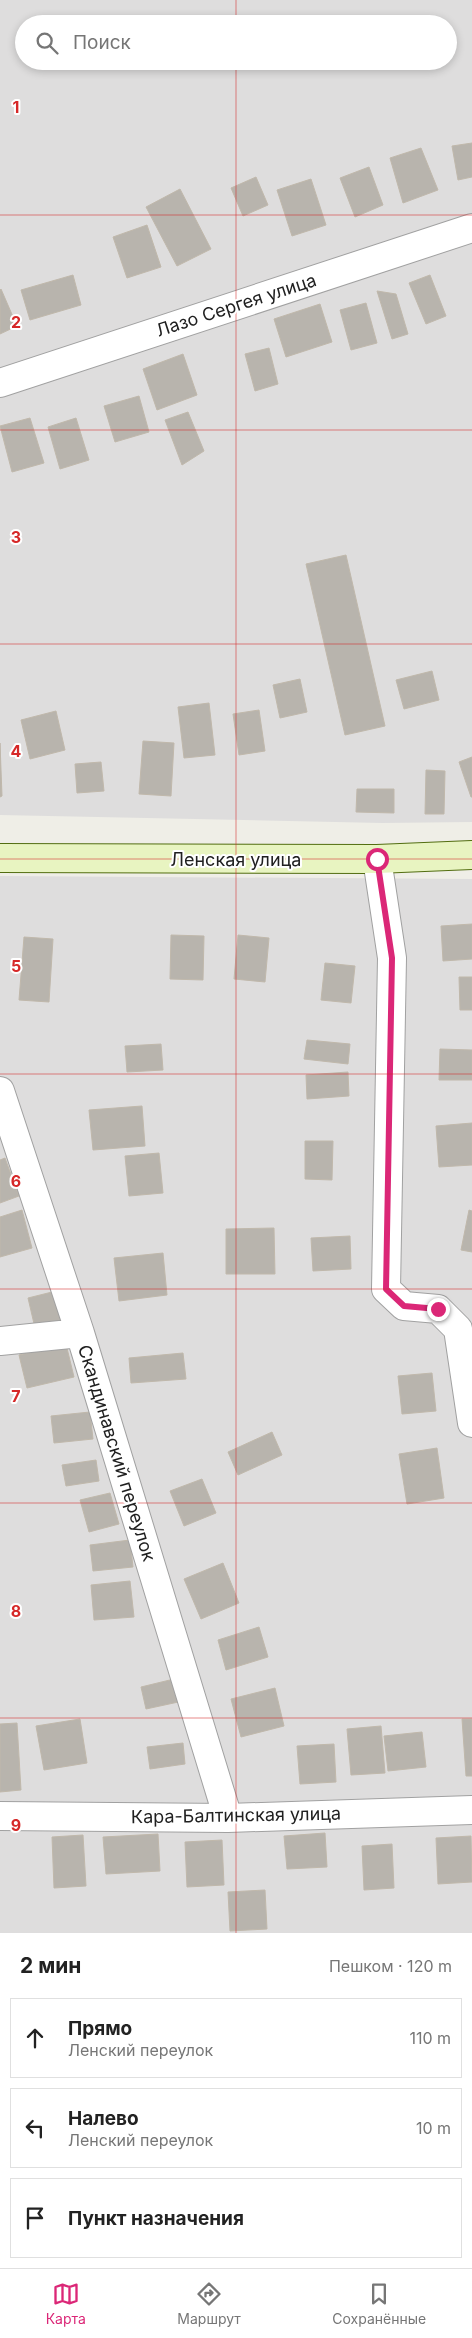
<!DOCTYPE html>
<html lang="ru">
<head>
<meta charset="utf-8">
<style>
  body { margin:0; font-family:Inter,sans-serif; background:#f2f2f2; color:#222 }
  .stop { position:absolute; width:15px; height:15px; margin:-11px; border:4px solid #db2777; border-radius:50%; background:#fff }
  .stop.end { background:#db2777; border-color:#fff; box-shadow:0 1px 5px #0008 }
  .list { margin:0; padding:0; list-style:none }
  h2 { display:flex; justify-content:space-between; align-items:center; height:65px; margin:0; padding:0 20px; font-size:21px }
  h2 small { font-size:16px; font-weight:400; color:#767676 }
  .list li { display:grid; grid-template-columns:32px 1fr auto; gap:15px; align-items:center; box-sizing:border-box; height:80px; margin:0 10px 10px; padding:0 10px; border:1px solid #e0e0e0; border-radius:0px }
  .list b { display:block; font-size:19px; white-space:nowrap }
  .list p { margin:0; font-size:16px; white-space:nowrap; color:#767676 }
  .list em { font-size:16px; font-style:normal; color:#767676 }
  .icon { flex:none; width:28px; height:28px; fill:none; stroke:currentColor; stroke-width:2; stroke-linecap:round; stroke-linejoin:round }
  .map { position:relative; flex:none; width:472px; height:1933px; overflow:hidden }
  .search { position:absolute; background:#fff; box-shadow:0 2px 8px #0003; left:15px; right:15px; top:15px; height:55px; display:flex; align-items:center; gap:12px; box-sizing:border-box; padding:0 18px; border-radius:28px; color:#767676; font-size:19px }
  .sheet { height:335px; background:#fff }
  nav { display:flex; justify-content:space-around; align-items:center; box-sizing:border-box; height:70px; border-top:1px solid #e0e0e0; background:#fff; font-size:14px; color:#767676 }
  nav a { display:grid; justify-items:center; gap:2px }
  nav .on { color:#db2777 }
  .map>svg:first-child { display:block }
  .residential { fill:#dedddd; fill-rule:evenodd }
  .building { fill:#b8b4ad; stroke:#c0b8ab }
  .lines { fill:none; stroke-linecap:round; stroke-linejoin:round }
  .street-casing { stroke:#a1a1a1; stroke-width:30 }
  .secondary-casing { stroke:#526d10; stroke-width:30 }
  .street { stroke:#fff; stroke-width:28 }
  .secondary { stroke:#e8f4c1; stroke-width:28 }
  .route { stroke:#db2777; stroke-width:6 }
  .grid { fill:none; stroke:#d62828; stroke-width:1; stroke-opacity:0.55 }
  .labels { text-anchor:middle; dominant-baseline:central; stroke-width:4; stroke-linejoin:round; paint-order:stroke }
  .street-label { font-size:18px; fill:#202020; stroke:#fff }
  .grid-label { font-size:16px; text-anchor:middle; font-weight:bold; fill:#d62828; stroke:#fff; stroke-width:4; stroke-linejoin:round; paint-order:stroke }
</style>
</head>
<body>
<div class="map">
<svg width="472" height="1933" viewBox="0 0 472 1933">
  <rect width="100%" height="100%" fill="#efeee7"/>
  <path class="residential" d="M 0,0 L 472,0 L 472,822 L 382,823 L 0,815 ZM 24,24 L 448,24 L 448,61 L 24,61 Z
    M 0,876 L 472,879 L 472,1933 L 0,1933 Z"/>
  <path class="building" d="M 472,143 L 472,177 L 458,180 L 452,146 Z
    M 421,148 L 438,190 L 403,203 L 390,158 Z
    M 369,167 L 383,205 L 355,217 L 340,178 Z
    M 256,177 L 268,205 L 243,216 L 231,188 Z
    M 311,179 L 326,225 L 292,236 L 277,190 Z
    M 180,189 L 211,249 L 177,266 L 146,207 Z
    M 147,225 L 161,267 L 127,278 L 113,237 Z
    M 73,275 L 81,305 L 30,320 L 21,290 Z
    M 430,275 L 446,316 L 426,324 L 409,283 Z
    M 1,289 L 17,326 L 0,334 L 0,290 Z
    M 377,291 L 396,294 L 408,334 L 392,339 Z
    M 366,303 L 377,343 L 351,350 L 340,310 Z
    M 320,304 L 332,342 L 286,357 L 274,319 Z
    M 269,348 L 278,384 L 255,391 L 245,354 Z
    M 183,354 L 197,395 L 157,410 L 143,369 Z
    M 139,396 L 149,432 L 115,442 L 104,406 Z
    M 188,412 L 204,451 L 182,465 L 165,420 Z
    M 30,418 L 44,463 L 12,472 L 0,426 Z
    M 76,418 L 89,460 L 60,469 L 48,427 Z
    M 346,555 L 385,726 L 345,735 L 306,564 Z
    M 432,671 L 439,700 L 404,709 L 396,680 Z
    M 300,679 L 307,712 L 280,718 L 273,685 Z
    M 209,703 L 215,755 L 184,758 L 178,707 Z
    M 259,710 L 265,751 L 239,755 L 233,714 Z
    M 56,711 L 65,750 L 30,759 L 21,720 Z
    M 143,741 L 174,743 L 171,796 L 139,794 Z
    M 0,743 L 2,796 L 0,797 Z
    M 472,757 L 472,797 L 471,797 L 459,762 Z
    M 101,762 L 104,791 L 77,793 L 75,764 Z
    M 426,770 L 445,771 L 444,814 L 425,814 Z
    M 357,789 L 394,789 L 394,813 L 356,812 Z
    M 472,924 L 472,959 L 443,961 L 441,926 Z
    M 171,935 L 204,936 L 203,980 L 170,979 Z
    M 238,935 L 269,938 L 265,982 L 234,979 Z
    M 24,937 L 53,939 L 49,1002 L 19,1000 Z
    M 325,963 L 355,966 L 351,1003 L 321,1000 Z
    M 459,977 L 472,977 L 472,1010 L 460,1010 Z
    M 307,1040 L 350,1044 L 348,1064 L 304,1059 Z
    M 161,1044 L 163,1070 L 127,1072 L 125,1046 Z
    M 440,1049 L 472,1050 L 472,1080 L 439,1080 Z
    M 348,1072 L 349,1096 L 307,1099 L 306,1075 Z
    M 142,1106 L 145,1146 L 93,1150 L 89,1110 Z
    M 472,1123 L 472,1165 L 439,1167 L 436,1126 Z
    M 305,1141 L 333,1141 L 332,1180 L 305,1179 Z
    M 159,1153 L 163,1193 L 129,1196 L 125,1156 Z
    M 5,1158 L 19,1196 L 0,1203 L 0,1160 Z
    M 22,1210 L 32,1248 L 0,1257 L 0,1217 Z
    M 469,1210 L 472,1211 L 472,1252 L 461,1250 Z
    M 274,1228 L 275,1274 L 226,1274 L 226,1229 Z
    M 350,1236 L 351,1269 L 313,1271 L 311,1238 Z
    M 163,1253 L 167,1295 L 119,1301 L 114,1258 Z
    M 56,1291 L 63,1322 L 35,1328 L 28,1298 Z
    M 66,1344 L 74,1377 L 27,1388 L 19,1355 Z
    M 183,1353 L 186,1379 L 131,1383 L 129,1358 Z
    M 432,1373 L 436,1411 L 402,1414 L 398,1376 Z
    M 90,1412 L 93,1439 L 54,1443 L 51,1416 Z
    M 272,1432 L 282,1455 L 238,1475 L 228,1452 Z
    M 437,1448 L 444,1498 L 407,1504 L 399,1454 Z
    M 96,1460 L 99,1481 L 66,1486 L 62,1465 Z
    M 202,1479 L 216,1513 L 184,1526 L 170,1491 Z
    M 110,1493 L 119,1524 L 89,1532 L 80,1500 Z
    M 130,1540 L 133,1567 L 93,1571 L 90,1545 Z
    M 223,1563 L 239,1603 L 201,1619 L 184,1579 Z
    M 130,1581 L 134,1617 L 94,1620 L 91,1585 Z
    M 259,1627 L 268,1657 L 226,1670 L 218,1640 Z
    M 178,1678 L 183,1701 L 146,1709 L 141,1687 Z
    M 275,1688 L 284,1726 L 241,1737 L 231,1699 Z
    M 80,1719 L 87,1763 L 44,1770 L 36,1726 Z
    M 462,1719 L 472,1719 L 472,1776 L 466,1776 Z
    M 17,1723 L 21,1790 L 0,1792 L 0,1724 Z
    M 381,1726 L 385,1773 L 351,1775 L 347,1729 Z
    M 422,1732 L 426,1767 L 388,1771 L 384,1736 Z
    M 183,1743 L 185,1764 L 150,1769 L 147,1747 Z
    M 334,1744 L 336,1782 L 300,1784 L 297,1746 Z
    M 325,1833 L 327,1867 L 287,1869 L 284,1836 Z
    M 158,1834 L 160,1871 L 106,1874 L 103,1837 Z
    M 83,1835 L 86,1886 L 54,1888 L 52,1837 Z
    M 471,1836 L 472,1882 L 438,1884 L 436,1838 Z
    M 222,1840 L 224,1885 L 187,1887 L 185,1842 Z
    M 392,1844 L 394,1888 L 364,1890 L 362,1846 Z
    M 265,1890 L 267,1929 L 230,1931 L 228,1892 Z"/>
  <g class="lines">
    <defs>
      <path id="street" d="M 0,383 L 472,228
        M 377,859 L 392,958 L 386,1289 L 404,1306 L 438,1309 L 458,1329 L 472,1423
        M 0,1091 L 80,1333 L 228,1818
        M 0,1341 L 80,1333
        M 0,1816 L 228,1818 L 472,1810"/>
      <path id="secondary" d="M 0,858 L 377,859 L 472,855"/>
    </defs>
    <use href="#street" class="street-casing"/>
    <use href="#secondary" class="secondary-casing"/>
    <use href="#street" class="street"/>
    <use href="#secondary" class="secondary"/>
  </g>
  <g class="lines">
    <path class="route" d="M 377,859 L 392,958 L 386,1289 L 404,1306 L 438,1309"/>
  </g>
  <path class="grid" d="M 236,0 L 236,24M 236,61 L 236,1933M 0,215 L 472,215M 0,430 L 472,430M 0,644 L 472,644M 0,859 L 472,859M 0,1074 L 472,1074M 0,1289 L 472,1289M 0,1503 L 472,1503M 0,1718 L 472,1718"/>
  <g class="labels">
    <g class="street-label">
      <text transform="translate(236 305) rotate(-18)">Лазо Сергея улица</text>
      <text x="236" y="859">Ленская улица</text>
      <text transform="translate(117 1453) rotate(73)">Скандинавский переулок</text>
      <text transform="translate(236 1815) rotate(-1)">Кара-Балтинская улица</text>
    </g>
  </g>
  <g class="grid-label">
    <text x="16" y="113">1</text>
    <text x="16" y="328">2</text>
    <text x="16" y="543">3</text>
    <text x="16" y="757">4</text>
    <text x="16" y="972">5</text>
    <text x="16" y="1187">6</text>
    <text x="16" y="1402">7</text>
    <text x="16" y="1617">8</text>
    <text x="16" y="1831">9</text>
  </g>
</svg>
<div class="stop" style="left:377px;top:859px"></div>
<div class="stop end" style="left:438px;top:1309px"></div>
<div class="search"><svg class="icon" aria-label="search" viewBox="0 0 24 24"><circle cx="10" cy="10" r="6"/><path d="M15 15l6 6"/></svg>Поиск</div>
</div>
<section class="sheet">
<h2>2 мин<small>Пешком · 120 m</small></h2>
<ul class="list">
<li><svg class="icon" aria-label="ahead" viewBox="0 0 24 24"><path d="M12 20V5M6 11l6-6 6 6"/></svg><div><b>Прямо</b><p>Ленский переулок</p></div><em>110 m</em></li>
<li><svg class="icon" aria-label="left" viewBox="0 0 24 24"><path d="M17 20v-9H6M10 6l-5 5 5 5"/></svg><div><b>Налево</b><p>Ленский переулок</p></div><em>10 m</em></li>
<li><svg class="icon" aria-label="arrive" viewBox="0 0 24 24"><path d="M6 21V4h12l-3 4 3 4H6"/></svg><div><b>Пункт назначения</b></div></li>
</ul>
</section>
<nav>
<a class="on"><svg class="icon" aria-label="map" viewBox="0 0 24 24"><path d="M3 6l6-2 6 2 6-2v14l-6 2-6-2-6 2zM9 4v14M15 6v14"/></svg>Карта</a>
<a><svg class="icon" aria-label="directions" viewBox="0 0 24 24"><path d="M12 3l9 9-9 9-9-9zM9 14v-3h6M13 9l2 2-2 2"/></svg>Маршрут</a>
<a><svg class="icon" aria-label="saved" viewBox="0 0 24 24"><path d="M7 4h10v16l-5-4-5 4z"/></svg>Сохранённые</a>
</nav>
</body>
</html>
